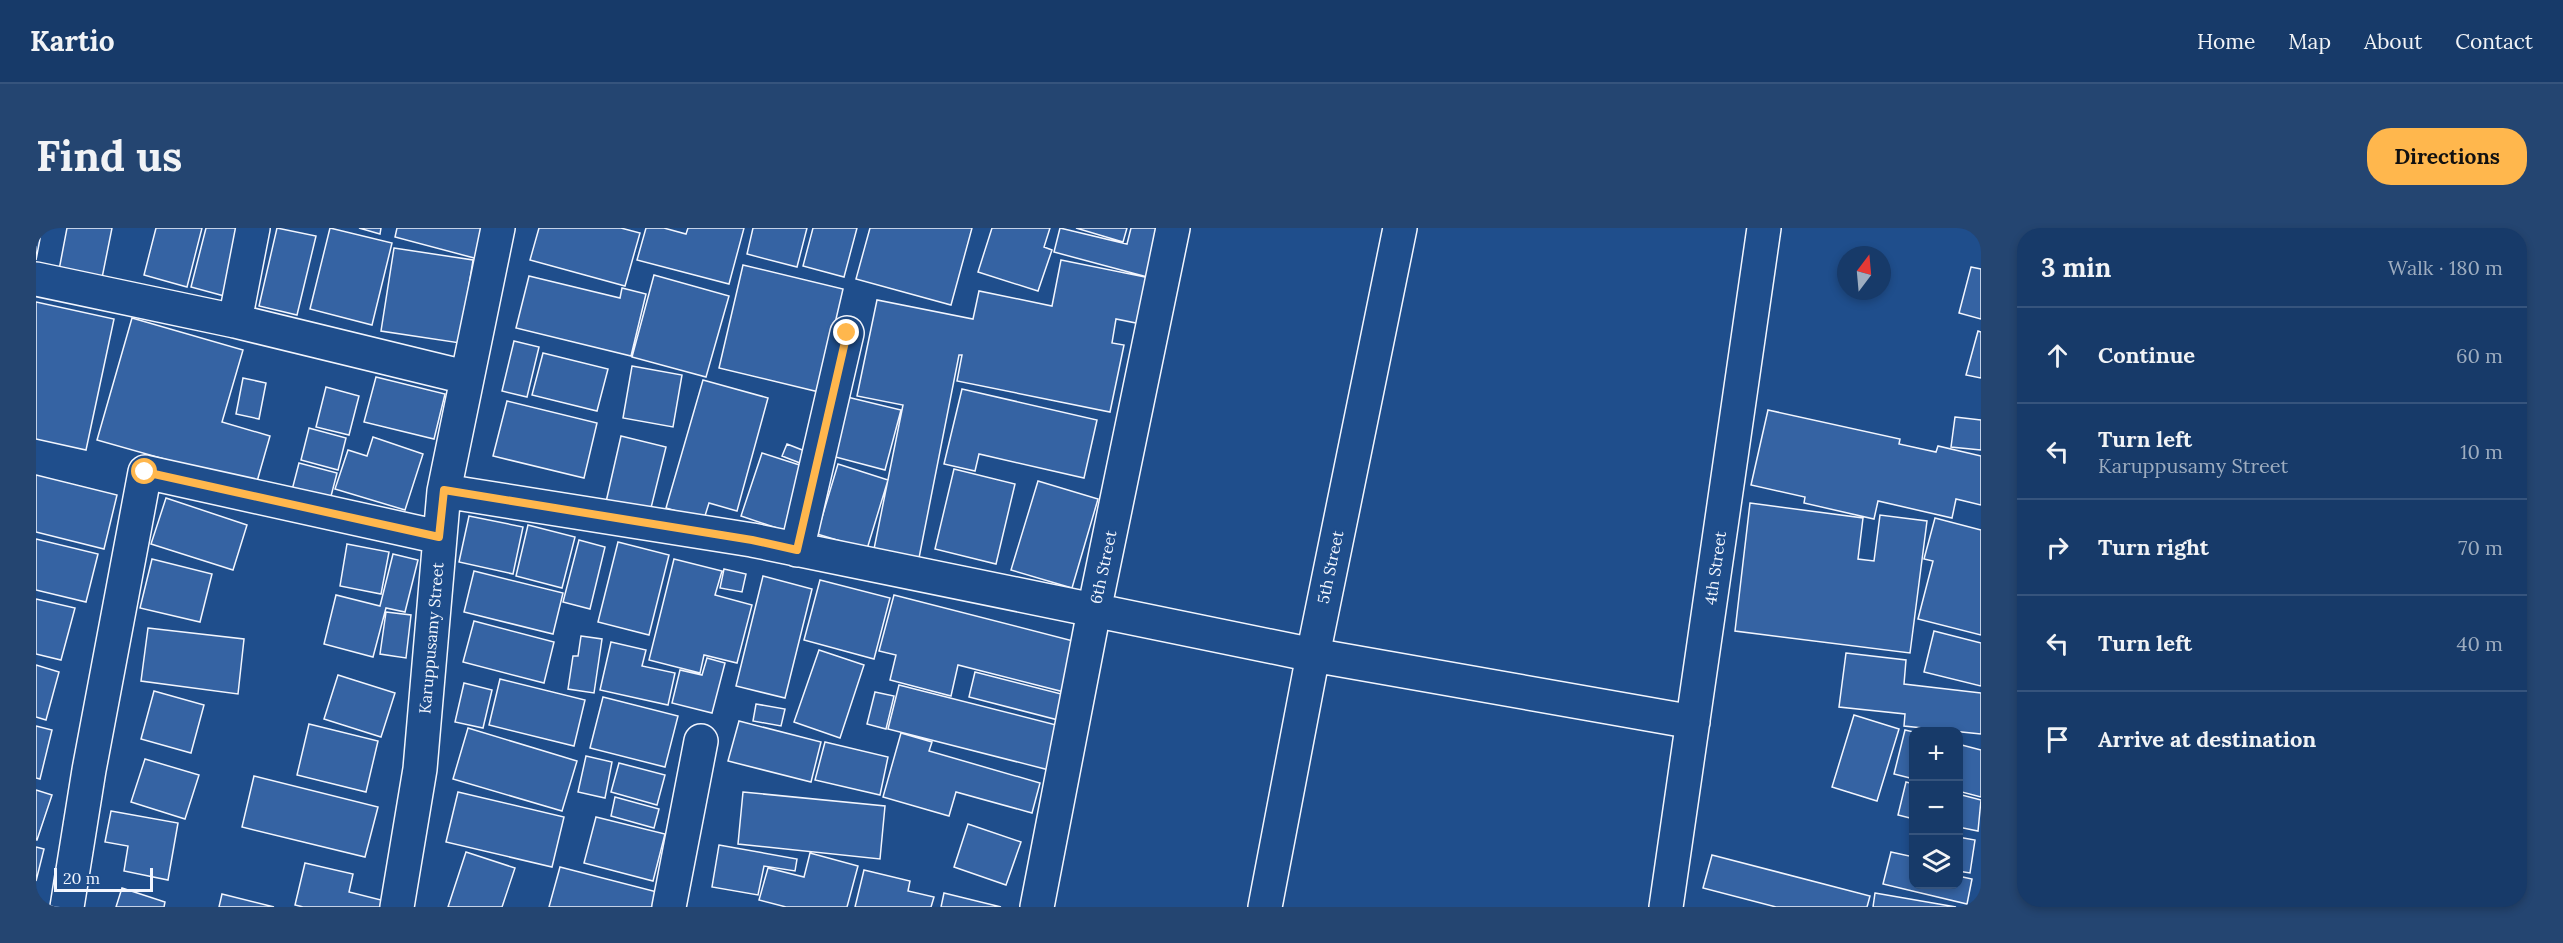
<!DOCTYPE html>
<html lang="en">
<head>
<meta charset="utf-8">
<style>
  body { margin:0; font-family:Lora,serif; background:#244571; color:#f1f3f6 }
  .controls { position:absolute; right:18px; bottom:18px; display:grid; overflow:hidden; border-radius:12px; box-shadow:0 3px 9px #0003 }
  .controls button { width:54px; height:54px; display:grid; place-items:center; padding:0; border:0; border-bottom:2px solid #36547d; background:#173a69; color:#f1f3f6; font:30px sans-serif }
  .compass { position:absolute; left:1801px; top:18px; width:54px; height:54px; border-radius:50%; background:#173a69; box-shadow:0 3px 9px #0003; rotate:16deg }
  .scale { position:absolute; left:18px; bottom:15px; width:99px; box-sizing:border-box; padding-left:6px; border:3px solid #f2f6ff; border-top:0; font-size:16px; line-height:21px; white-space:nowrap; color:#f2f6ff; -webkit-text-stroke:4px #1f4e8c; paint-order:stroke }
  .stop { position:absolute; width:18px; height:18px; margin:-14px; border:4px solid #ffb74d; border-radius:50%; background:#fff }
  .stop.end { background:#ffb74d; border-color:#fff; box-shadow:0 2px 6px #0008 }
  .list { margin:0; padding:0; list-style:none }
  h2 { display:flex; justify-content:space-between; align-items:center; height:78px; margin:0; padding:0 24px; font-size:26px }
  h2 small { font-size:20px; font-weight:400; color:#9eadc0 }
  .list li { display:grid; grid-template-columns:39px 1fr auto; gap:18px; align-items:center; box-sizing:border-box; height:96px; padding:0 24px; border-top:2px solid #36547d }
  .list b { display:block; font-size:22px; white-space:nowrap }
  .list p { margin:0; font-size:20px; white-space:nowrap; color:#9eadc0 }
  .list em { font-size:20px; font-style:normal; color:#9eadc0 }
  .icon { flex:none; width:33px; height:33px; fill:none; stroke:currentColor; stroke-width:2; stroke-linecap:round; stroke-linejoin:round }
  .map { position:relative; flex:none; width:1945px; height:679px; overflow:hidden; border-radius:24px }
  header { display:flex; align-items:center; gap:36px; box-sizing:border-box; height:84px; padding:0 30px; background:#173a69; border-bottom:2px solid #36547d }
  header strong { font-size:28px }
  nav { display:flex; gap:33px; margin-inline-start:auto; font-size:21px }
  .intro { display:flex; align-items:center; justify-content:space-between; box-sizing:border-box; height:144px; padding:0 36px }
  h1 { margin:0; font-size:42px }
  .button { padding:15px 27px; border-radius:24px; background:#ffb74d; color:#111; font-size:21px; font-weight:700 }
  main { display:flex; gap:36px; padding:0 36px }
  aside { flex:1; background:#173a69; border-radius:24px; box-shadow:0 3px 9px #0003 }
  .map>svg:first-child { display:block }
  .building { fill:#3563a3; stroke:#f2f6ff; stroke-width:1.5 }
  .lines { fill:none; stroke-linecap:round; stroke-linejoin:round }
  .minor-casing { stroke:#f2f6ff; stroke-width:36 }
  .minor { stroke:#1f4e8c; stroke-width:33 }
  .route { stroke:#ffb74d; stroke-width:8 }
  .labels { text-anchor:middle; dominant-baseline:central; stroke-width:4.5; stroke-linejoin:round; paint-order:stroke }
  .street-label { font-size:16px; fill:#f2f6ff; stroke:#1f4e8c }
</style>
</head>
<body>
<header>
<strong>Kartio</strong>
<nav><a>Home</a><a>Map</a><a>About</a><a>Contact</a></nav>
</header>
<div class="intro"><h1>Find us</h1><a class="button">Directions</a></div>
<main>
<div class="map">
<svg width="1945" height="679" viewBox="0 0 1945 679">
  <rect width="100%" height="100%" fill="#1f4e8c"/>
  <path class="building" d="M 0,0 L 6,0 L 0,32 Z
    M 31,0 L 76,0 L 66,50 L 23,42 Z
    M 120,0 L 166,0 L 151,59 L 108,47 Z
    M 170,0 L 210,0 L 192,69 L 155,59 Z
    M 241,0 L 280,8 L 261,87 L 223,78 Z
    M 294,0 L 356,15 L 336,97 L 274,81 Z
    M 323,0 L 345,0 L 344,6 Z
    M 361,0 L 451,0 L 442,31 L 359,9 Z
    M 503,0 L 585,0 L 604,5 L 589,58 L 494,32 Z
    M 610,0 L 628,0 L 650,6 L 652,0 L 708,0 L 693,56 L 601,32 Z
    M 717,0 L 771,0 L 761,39 L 711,26 Z
    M 777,0 L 821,0 L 808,49 L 767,38 Z
    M 834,0 L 936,0 L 915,77 L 820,51 Z
    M 956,0 L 1014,0 L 1008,19 L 1016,22 L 1002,63 L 942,44 Z
    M 1024,0 L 1091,16 L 1095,0 L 1128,0 L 1115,50 L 1018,24 Z
    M 1040,0 L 1091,0 L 1087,14 Z
    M 358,20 L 437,32 L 424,115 L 345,103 Z
    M 1025,32 L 1114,50 L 1105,96 L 1080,91 L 1076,115 L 1088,117 L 1074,184 L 921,153 L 926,127 L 923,127 L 883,330 L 838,321 L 867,177 L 821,168 L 841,72 L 937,91 L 943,63 L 1016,78 Z
    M 707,37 L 807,61 L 783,164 L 683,140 Z
    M 1935,39 L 1945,41 L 1945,91 L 1923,85 Z
    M 618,47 L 693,68 L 670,149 L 596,129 Z
    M 493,48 L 584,70 L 586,60 L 610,66 L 595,128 L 480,100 Z
    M 0,74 L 78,91 L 50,222 L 0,211 Z
    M 96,90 L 207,122 L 186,194 L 234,208 L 220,257 L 61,212 Z
    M 1942,103 L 1945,104 L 1945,150 L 1930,147 Z
    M 478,113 L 503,119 L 491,169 L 466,163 Z
    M 507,125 L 572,141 L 561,183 L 496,167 Z
    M 596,138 L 646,147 L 637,199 L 587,190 Z
    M 340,149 L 409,166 L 398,211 L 328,194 Z
    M 207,150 L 230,155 L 223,191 L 200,186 Z
    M 667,152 L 732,170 L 701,283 L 673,275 L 668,291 L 630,280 Z
    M 290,159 L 323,168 L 313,207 L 280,199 Z
    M 926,161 L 1061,192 L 1048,250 L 943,226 L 939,243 L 908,236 Z
    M 807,168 L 865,182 L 849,242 L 792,227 Z
    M 471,173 L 561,195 L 548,250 L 457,228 Z
    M 1732,182 L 1864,211 L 1863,216 L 1900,224 L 1902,218 L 1945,228 L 1945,277 L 1920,271 L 1916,290 L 1842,273 L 1838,291 L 1768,275 L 1769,269 L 1715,257 Z
    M 1919,189 L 1945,192 L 1945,222 L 1915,219 Z
    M 273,200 L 310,210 L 302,242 L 265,232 Z
    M 585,208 L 630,219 L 614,284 L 570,274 Z
    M 337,209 L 387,226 L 369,282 L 299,261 L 312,222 L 331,228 Z
    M 751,216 L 774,225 L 769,237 L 746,228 Z
    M 726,225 L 776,241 L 756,305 L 705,288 Z
    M 263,235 L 301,245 L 294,272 L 256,262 Z
    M 802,236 L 852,252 L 831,321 L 781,306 Z
    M 918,241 L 979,256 L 960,336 L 899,321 Z
    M 0,247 L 81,267 L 68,321 L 0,304 Z
    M 1002,253 L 1062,271 L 1036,360 L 975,342 Z
    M 130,270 L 211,297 L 197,342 L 115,316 Z
    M 1714,275 L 1827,290 L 1822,331 L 1838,333 L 1844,287 L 1891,293 L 1874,425 L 1699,403 Z
    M 433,288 L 487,299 L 477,346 L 423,334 Z
    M 1899,290 L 1945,302 L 1945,407 L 1882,391 L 1897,333 L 1888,331 Z
    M 492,297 L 539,309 L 526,360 L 480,348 Z
    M 0,311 L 62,326 L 50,374 L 0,362 Z
    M 543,312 L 569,319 L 554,381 L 527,374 Z
    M 582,314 L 633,327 L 613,407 L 562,394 Z
    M 311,316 L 353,324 L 345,366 L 304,358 Z
    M 357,326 L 382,332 L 369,384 L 350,380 L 337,429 L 288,416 L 300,367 L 344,378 Z
    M 116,331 L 176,346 L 164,394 L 104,380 Z
    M 638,331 L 686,343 L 679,367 L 716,377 L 701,435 L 668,427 L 664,445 L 613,432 Z
    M 688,341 L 710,346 L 706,364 L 684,360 Z
    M 438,343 L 527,365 L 517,406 L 428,384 Z
    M 727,348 L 776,361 L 749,470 L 700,458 Z
    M 784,352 L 854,370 L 838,431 L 768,412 Z
    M 858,367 L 1041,414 L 1028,464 L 922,437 L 915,468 L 854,452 L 860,427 L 843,423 Z
    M 0,371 L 39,380 L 25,432 L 0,426 Z
    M 350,384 L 375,387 L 370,430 L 344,426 Z
    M 438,393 L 518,414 L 508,455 L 427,434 Z
    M 112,400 L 208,411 L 202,466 L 105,453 Z
    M 1898,403 L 1945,415 L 1945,458 L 1888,444 Z
    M 545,408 L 566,411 L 558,465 L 532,461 L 537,428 L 542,428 Z
    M 575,414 L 610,422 L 606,438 L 639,445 L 632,477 L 564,462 Z
    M 783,422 L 828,437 L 804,510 L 758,494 Z
    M 1810,425 L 1870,432 L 1868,456 L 1945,465 L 1945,506 L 1868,498 L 1869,486 L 1803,479 Z
    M 671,430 L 689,435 L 676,485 L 636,475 L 644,442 L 666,447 Z
    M 0,437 L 23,444 L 10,492 L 0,489 Z
    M 939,444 L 1033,468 L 1026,493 L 933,469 Z
    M 302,447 L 359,465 L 345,509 L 288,491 Z
    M 464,451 L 549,472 L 538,518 L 453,497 Z
    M 428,455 L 456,462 L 447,500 L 419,494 Z
    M 863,457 L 1024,498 L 1013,542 L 852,501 Z
    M 118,463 L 168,477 L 155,525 L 105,511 Z
    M 839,464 L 858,468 L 850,501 L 831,496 Z
    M 567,469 L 642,488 L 629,539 L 554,520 Z
    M 720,476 L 749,481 L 745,498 L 717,493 Z
    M 1818,487 L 1863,501 L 1841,573 L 1796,559 Z
    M 703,493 L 785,514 L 775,554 L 692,533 Z
    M 273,496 L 342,513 L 330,564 L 261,547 Z
    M 0,498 L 16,502 L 4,551 L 0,550 Z
    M 432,500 L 541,533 L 526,583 L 417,551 Z
    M 1869,502 L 1878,504 L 1878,551 L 1858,546 Z
    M 865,505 L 896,514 L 893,523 L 1004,555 L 996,585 L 920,564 L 913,588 L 847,569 Z
    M 789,514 L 852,529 L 844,567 L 779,552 Z
    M 1922,516 L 1945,522 L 1945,569 L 1922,563 Z
    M 550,528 L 576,534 L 569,570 L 542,564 Z
    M 109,531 L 163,547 L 149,591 L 95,574 Z
    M 583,535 L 629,547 L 621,577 L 575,564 Z
    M 218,548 L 342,579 L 329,629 L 206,599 Z
    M 1870,554 L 1878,556 L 1878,591 L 1862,587 Z
    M 0,562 L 16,567 L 1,612 L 0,612 Z
    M 422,564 L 528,589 L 516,639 L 410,614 Z
    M 707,564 L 849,578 L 844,631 L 702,616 Z
    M 1922,566 L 1945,572 L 1942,603 L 1922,599 Z
    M 579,569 L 623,581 L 618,600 L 575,588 Z
    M 75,583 L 142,595 L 132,652 L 88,643 L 92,618 L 69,614 Z
    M 560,589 L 629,606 L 617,653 L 548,635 Z
    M 932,596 L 985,614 L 970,657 L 918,639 Z
    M 1922,609 L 1939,612 L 1934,645 L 1922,643 Z
    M 683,617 L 761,631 L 759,643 L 728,638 L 722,667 L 676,659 Z
    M 0,619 L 8,621 L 0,653 Z
    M 430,624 L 479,640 L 466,679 L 412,679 Z
    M 1855,624 L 1878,629 L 1878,656 L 1922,656 L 1922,648 L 1936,651 L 1931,676 L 1847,656 Z
    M 774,625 L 822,638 L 811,679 L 750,679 L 723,672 L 732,640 L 768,649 Z
    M 1676,627 L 1834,668 L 1831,679 L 1740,679 L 1667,660 Z
    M 269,635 L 317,646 L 313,664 L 353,674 L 352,679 L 267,679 L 259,677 Z
    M 524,639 L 621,664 L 617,679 L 513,679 Z
    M 828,642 L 874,653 L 872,663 L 898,669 L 895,679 L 819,679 Z
    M 86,660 L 129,674 L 128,679 L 80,679 Z
    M 908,665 L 965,679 L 905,679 Z
    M 1839,665 L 1920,679 L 1837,679 Z
    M 186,666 L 238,679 L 183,679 Z"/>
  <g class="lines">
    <defs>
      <path id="minor" d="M 0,51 L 199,93 L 429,149
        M 199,93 L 217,0
        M 408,263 L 716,312 L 1277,427 L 1657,494
        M 761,322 L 811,105
        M 31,679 L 53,542 L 109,244 L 403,309
        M 361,679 L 384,541 L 408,263 L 462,0
        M 633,679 L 665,513
        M 1001,679 L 1058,383 L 1137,0
        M 1229,679 L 1277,427 L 1364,0
        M 1630,679 L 1728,0"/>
    </defs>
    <use href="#minor" class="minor-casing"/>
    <use href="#minor" class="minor"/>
  </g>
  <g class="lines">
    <path class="route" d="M 109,244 L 403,309 L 408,262 L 716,312 L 761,322 L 811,105"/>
  </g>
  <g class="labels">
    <g class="street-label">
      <text transform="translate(1067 339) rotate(-78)">6th Street</text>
      <text transform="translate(1294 339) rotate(-78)">5th Street</text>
      <text transform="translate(1679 340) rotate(-82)">4th Street</text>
      <text transform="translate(395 410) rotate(-85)">Karuppusamy Street</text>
    </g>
  </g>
</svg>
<div class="controls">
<button>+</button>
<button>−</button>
<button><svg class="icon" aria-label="layers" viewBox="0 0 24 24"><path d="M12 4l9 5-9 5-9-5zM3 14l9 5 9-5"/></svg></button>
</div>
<svg class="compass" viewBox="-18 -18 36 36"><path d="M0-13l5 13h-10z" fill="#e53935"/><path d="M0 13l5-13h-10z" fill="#9eadc0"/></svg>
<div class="scale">20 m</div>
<div class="stop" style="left:109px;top:244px"></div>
<div class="stop end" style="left:811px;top:105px"></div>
</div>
<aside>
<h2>3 min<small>Walk · 180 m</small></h2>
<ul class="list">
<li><svg class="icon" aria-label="ahead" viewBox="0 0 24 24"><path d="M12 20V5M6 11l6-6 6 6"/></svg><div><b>Continue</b></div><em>60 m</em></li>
<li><svg class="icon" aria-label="left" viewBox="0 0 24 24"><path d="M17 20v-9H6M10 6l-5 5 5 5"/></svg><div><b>Turn left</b><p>Karuppusamy Street</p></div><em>10 m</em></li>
<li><svg class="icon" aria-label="right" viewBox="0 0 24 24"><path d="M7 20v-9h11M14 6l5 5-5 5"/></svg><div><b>Turn right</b></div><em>70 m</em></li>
<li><svg class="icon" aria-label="left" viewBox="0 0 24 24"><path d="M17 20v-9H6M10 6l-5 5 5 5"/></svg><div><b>Turn left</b></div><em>40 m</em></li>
<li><svg class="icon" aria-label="arrive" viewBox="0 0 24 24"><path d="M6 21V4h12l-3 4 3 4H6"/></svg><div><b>Arrive at destination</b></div></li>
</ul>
</aside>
</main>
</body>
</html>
